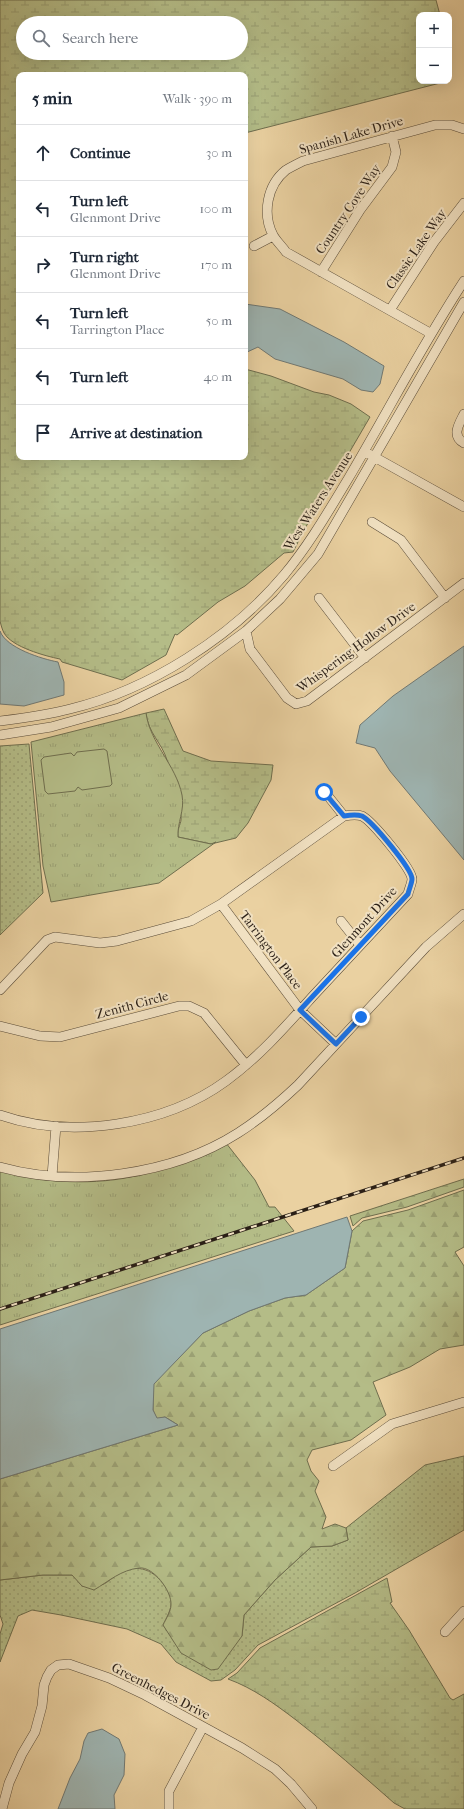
<!DOCTYPE html>
<html lang="en">
<head>
<meta charset="utf-8">
<style>
  body { margin:0; font-family:"IM FELL French Canon",serif; background:#f2f2f3; color:#1f2937 }
  .controls { position:absolute; right:12px; top:12px; display:grid; overflow:hidden; border-radius:8px; box-shadow:0 4px 16px #0002 }
  .controls button { width:36px; height:36px; display:grid; place-items:center; padding:0; border:0; border-bottom:1px solid #e0e1e3; background:#fff; color:#1f2937; font:20px sans-serif }
  .stop { position:absolute; width:12px; height:12px; margin:-9px; border:3px solid #1a73e8; border-radius:50%; background:#fff }
  .stop.end { background:#1a73e8; border-color:#fff; box-shadow:0 1px 4px #0008 }
  .list { margin:0; padding:0; list-style:none }
  h2 { display:flex; justify-content:space-between; align-items:center; height:52px; margin:0; padding:0 16px; font-size:17px }
  h2 small { font-size:13px; font-weight:400; color:#747a83 }
  .list li { display:grid; grid-template-columns:26px 1fr auto; gap:12px; align-items:center; box-sizing:border-box; height:56px; padding:0 16px; border-top:1px solid #e0e1e3 }
  .list b { display:block; font-size:15px; white-space:nowrap }
  .list p { margin:0; font-size:13px; white-space:nowrap; color:#747a83 }
  .list em { font-size:13px; font-style:normal; color:#747a83 }
  .icon { flex:none; width:22px; height:22px; fill:none; stroke:currentColor; stroke-width:2; stroke-linecap:round; stroke-linejoin:round }
  .map { position:relative; flex:none; width:464px; height:1809px; overflow:hidden }
  .search { position:absolute; background:#fff; box-shadow:0 4px 16px #0002; left:16px; top:16px; width:232px; height:44px; display:flex; align-items:center; gap:10px; box-sizing:border-box; padding:0 14px; border-radius:22px; color:#747a83; font-size:15px }
  .panel { position:absolute; background:#fff; box-shadow:0 4px 16px #0002; left:16px; top:72px; width:232px; height:388px; border-radius:8px }
  .map>svg:first-child { display:block }
  .grass { fill:url(#grass-dots); stroke:#6f6e4e }
  .forest { fill:url(#forest-firs); stroke:#6f6e4e }
  .wetland { fill:url(#wetland-marsh); stroke:#6f6e4e; fill-rule:evenodd }
  .park { fill:url(#park-tufts); stroke:#6f6e4e }
  .pitch { fill:#b4bc87; stroke:#6f6e4e }
  .water { fill:#9eb4b1; stroke:#707873 }
  .lines { fill:none; stroke-linecap:round; stroke-linejoin:round }
  .minor-casing { stroke:#5a4c39; stroke-width:10 }
  .minor { stroke:#f1e1c2; stroke-width:9 }
  .rail-casing { stroke:#2a1f16; stroke-width:3.5 }
  .rail { stroke:#f1e1c2; stroke-width:2; stroke-dasharray:6; stroke-linecap:butt }
  .route { stroke:#1a73e8; stroke-width:5 }
  .labels { text-anchor:middle; dominant-baseline:central; stroke-width:4; stroke-linejoin:round; paint-order:stroke }
  .street-label { font-size:13px; fill:#2a1f16; stroke:#f1e1c2 }
</style>
</head>
<body>
<div class="map">
<svg width="464" height="1809" viewBox="0 0 464 1809">
  <defs>
    <pattern id="grass-dots" width="8" height="8" patternUnits="userSpaceOnUse"><rect width="8" height="8" fill="#b4bc87"/><path d="M2 2h.1M6 6h.1" fill="none" stroke="#9ba174" stroke-width="1.8" stroke-linecap="round"/></pattern>
    <pattern id="forest-firs" width="22" height="20" patternUnits="userSpaceOnUse"><rect width="22" height="20" fill="#b4bc87"/><path d="M5 1l3.5 6h-7zM16 11l3.5 6h-7z" fill="#9ba174"/></pattern>
    <pattern id="wetland-marsh" width="20" height="14" patternUnits="userSpaceOnUse"><rect width="20" height="14" fill="#b4bc87"/><path d="M1 5h8M5 5V1M11 12h8M15 12V8" fill="none" stroke="#9ba174"/></pattern>
    <pattern id="park-tufts" width="24" height="20" patternUnits="userSpaceOnUse"><rect width="24" height="20" fill="#b4bc87"/><path d="M3 7l-1-3M5 7V3M7 7l1-3M15 17l-1-3M17 17v-4M19 17l1-3" fill="none" stroke="#9ba174"/></pattern>
  </defs>
  <rect width="100%" height="100%" fill="#ead1a1"/>
  <filter id="stains"><feTurbulence type="fractalNoise" baseFrequency=".005" numOctaves="4"/><feColorMatrix values="0 0 0 0 .2 0 0 0 0 .09 0 0 0 0 .02 0 0 0 .5 -.17"/></filter>
  <radialGradient id="worn" r=".72"><stop offset=".6" stop-color="#630" stop-opacity="0"/><stop offset="1" stop-color="#630" stop-opacity=".3"/></radialGradient>
  <path class="grass" d="M 29,744 L 43,893 L 0,935 L 0,746 Z
    M 464,1456 L 464,1530 L 355,1593 L 258,1645 L 235,1670 L 221,1680 L 211,1681 L 176,1662 L 161,1644 L 127,1629 L 61,1615 L 32,1610 L 18,1616 L 0,1662 L 0,1634 L 3,1624 L 0,1615 L 0,1580 L 43,1575 L 73,1575 L 82,1586 C 88,1586 95,1586 101,1585 C 106,1584 112,1578 116,1575 C 135,1563 152,1568 164,1585 C 176,1601 171,1609 163,1625 L 168,1632 L 242,1636 L 244,1615 L 275,1580 L 311,1547 L 332,1546 L 348,1540 L 346,1528 L 425,1465 Z"/>
  <path class="forest" d="M 464,1179 L 464,1187 L 407,1207 L 362,1218 L 353,1226 L 350,1216 Z
    M 464,1190 L 464,1247 L 455,1252 L 464,1266 L 464,1345 L 440,1349 L 410,1367 L 373,1382 L 386,1415 L 351,1440 L 312,1450 L 307,1460 L 311,1471 L 319,1481 L 315,1491 L 326,1517 L 322,1529 L 335,1524 L 346,1528 L 348,1540 L 332,1546 L 311,1547 L 275,1580 L 244,1615 L 242,1636 L 218,1669 L 211,1670 L 181,1653 L 163,1625 C 166,1619 171,1611 171,1605 C 172,1591 153,1566 139,1568 C 121,1570 109,1581 94,1590 L 82,1586 L 72,1575 L 43,1575 L 0,1580 L 0,1479 L 178,1425 L 165,1417 L 157,1419 L 153,1410 L 153,1384 L 203,1333 L 249,1311 L 285,1298 L 306,1295 L 345,1268 L 352,1231 L 363,1221 L 408,1210 Z"/>
  <path class="wetland" d="M 0,0 L 436,0 L 440,15 L 419,15 L 419,81 L 448,81 L 245,133 L 245,75 L 19,75 L 19,457 L 245,457 L 245,369 L 271,376 L 314,392 L 329,395 L 351,404 L 370,417 L 304,530 L 293,552 L 284,553 L 245,586 L 218,602 L 177,635 L 175,634 L 166,655 L 122,680 L 62,662 L 60,659 C 45,656 12,647 4,633 C 2,629 1,625 0,621 ZM 23,23 L 241,23 L 241,53 L 23,53 Z
    M 164,709 L 183,751 L 211,761 L 273,765 L 271,780 L 248,823 L 236,838 L 211,844 L 178,837 C 177,827 182,823 181,817 C 181,804 171,774 167,760 C 162,743 148,733 146,713 Z
    M 387,1578 L 392,1602 L 390,1603 L 409,1630 L 450,1698 L 453,1700 L 464,1694 L 464,1809 L 405,1809 L 394,1803 C 362,1775 330,1746 296,1720 C 275,1704 253,1688 228,1679 L 237,1673 L 260,1648 Z"/>
  <path class="park" d="M 146,713 C 150,743 176,765 182,795 C 185,810 177,823 178,837 L 211,844 L 216,842 L 159,883 L 51,902 L 43,866 L 31,742 Z
    M 226,1143 L 255,1180 L 269,1207 L 275,1207 L 294,1231 L 0,1325 L 0,1171 C 44,1183 95,1186 140,1175 C 167,1169 200,1153 226,1143 Z"/>
  <path class="pitch" d="M 104,749 L 107,751 L 112,784 L 110,786 L 82,790 L 78,787 L 75,791 L 48,794 L 45,791 L 41,760 L 44,757 L 71,753 L 74,756 L 77,752 Z"/>
  <path class="water" d="M 245,304 L 280,309 L 344,342 L 384,366 L 380,384 L 373,392 L 361,390 L 343,379 L 275,359 L 258,347 L 245,353 Z
    M 0,631 C 6,648 42,659 58,662 L 64,682 L 64,695 L 24,706 L 0,704 Z
    M 464,646 L 464,860 L 390,771 L 375,748 L 356,743 L 360,725 L 393,696 Z
    M 347,1217 L 352,1231 L 345,1268 L 306,1295 L 285,1298 L 249,1311 L 203,1333 L 154,1384 L 153,1410 L 157,1418 L 165,1417 L 178,1425 L 0,1479 L 0,1329 Z
    M 102,1729 L 119,1739 L 125,1754 L 124,1775 L 114,1795 L 115,1809 L 58,1809 L 70,1778 L 80,1759 L 84,1741 L 88,1733 Z"/>
  <g class="lines">
    <defs>
      <path id="minor" d="M 254,246 L 273,236
        M 321,272 L 360,210 L 392,167 L 396,152 L 392,136
        M 390,310 L 434,242 L 464,203
        M 430,333 L 286,252 C 282,246 276,241 273,235 C 262,214 267,185 286,170 C 291,167 297,164 303,161 L 435,125 L 452,125 L 464,129
        M 464,414 C 459,424 451,436 464,443
        M 369,454 L 464,507
        M 372,522 L 401,540 L 445,598
        M 319,598 L 365,658
        M 246,631 L 250,649 L 287,698 L 296,704 L 307,701 L 464,583
        M 0,721 C 24,718 47,715 70,709 C 149,690 232,637 284,575 C 309,545 328,512 348,479 C 387,413 422,345 464,281
        M 0,735 L 51,727 L 119,708 L 186,675 L 246,631 L 280,599 L 318,554 L 464,302
        M 324,791 L 344,816
        M 221,904 L 300,1010 L 336,1044
        M 341,921 L 360,945
        M 0,990 L 47,940 L 55,937 L 100,943 L 117,941 L 191,921 L 221,904 L 344,816 C 350,815 356,814 362,816 C 372,821 412,869 412,879 C 412,883 409,889 408,894 C 376,928 345,962 313,996 C 286,1026 259,1057 226,1081 C 166,1125 71,1140 0,1115
        M 0,1026 L 40,1036 L 60,1037 L 179,1006 L 189,1006 L 204,1013 L 246,1065
        M 0,1167 C 75,1188 172,1175 238,1133 C 260,1119 279,1103 298,1085 L 426,947 L 464,914
        M 52,1176 L 56,1126
        M 333,1466 L 392,1424 L 464,1402
        M 445,1632 L 464,1611
        M 2,1809 L 9,1783 L 22,1754 L 35,1732 L 42,1706 L 44,1685 L 47,1677 L 51,1670 L 58,1665 L 69,1664 L 109,1678 L 145,1695 L 242,1748 L 275,1769 L 291,1784 L 312,1809
        M 169,1809 L 169,1791 L 203,1727"/>
    </defs>
    <use href="#minor" class="minor-casing"/>
    <use href="#minor" class="minor"/>
    <defs>
      <path id="rail" d="M 0,1309 L 464,1158"/>
    </defs>
    <use href="#rail" class="rail-casing"/>
    <use href="#rail" class="rail"/>
  </g>
  <g class="lines">
    <path class="route" d="M 324,792 L 344,816 C 350,815 356,814 362,816 C 372,821 412,869 412,879 C 412,883 409,889 408,894 L 300,1010 L 336,1044 L 361,1017"/>
  </g>
  <g class="labels">
    <g class="street-label">
      <text transform="translate(351 135) rotate(-16)">Spanish Lake Drive</text>
      <text transform="translate(348 209) rotate(-56)">Country Cove Way</text>
      <text transform="translate(416 249) rotate(-55)">Classic Lake Way</text>
      <text transform="translate(318 501) rotate(-57)">West Waters Avenue</text>
      <text transform="translate(356 647) rotate(-36)">Whispering Hollow Drive</text>
      <text transform="translate(364 922) rotate(-48)">Glenmont Drive</text>
      <text transform="translate(271 950) rotate(53)">Tarrington Place</text>
      <text transform="translate(132 1005) rotate(-15)">Zenith Circle</text>
      <text transform="translate(161 1691) rotate(27)">Greenhedges Drive</text>
    </g>
  </g>
  <rect width="100%" height="100%" filter="url(#stains)"/>
  <rect width="100%" height="100%" fill="url(#worn)"/>
</svg>
<div class="controls">
<button>+</button>
<button>−</button>
</div>
<div class="stop" style="left:324px;top:792px"></div>
<div class="stop end" style="left:361px;top:1017px"></div>
<div class="search"><svg class="icon" aria-label="search" viewBox="0 0 24 24"><circle cx="10" cy="10" r="6"/><path d="M15 15l6 6"/></svg>Search here</div>
<section class="panel">
<h2>5 min<small>Walk · 390 m</small></h2>
<ul class="list">
<li><svg class="icon" aria-label="ahead" viewBox="0 0 24 24"><path d="M12 20V5M6 11l6-6 6 6"/></svg><div><b>Continue</b></div><em>30 m</em></li>
<li><svg class="icon" aria-label="left" viewBox="0 0 24 24"><path d="M17 20v-9H6M10 6l-5 5 5 5"/></svg><div><b>Turn left</b><p>Glenmont Drive</p></div><em>100 m</em></li>
<li><svg class="icon" aria-label="right" viewBox="0 0 24 24"><path d="M7 20v-9h11M14 6l5 5-5 5"/></svg><div><b>Turn right</b><p>Glenmont Drive</p></div><em>170 m</em></li>
<li><svg class="icon" aria-label="left" viewBox="0 0 24 24"><path d="M17 20v-9H6M10 6l-5 5 5 5"/></svg><div><b>Turn left</b><p>Tarrington Place</p></div><em>50 m</em></li>
<li><svg class="icon" aria-label="left" viewBox="0 0 24 24"><path d="M17 20v-9H6M10 6l-5 5 5 5"/></svg><div><b>Turn left</b></div><em>40 m</em></li>
<li><svg class="icon" aria-label="arrive" viewBox="0 0 24 24"><path d="M6 21V4h12l-3 4 3 4H6"/></svg><div><b>Arrive at destination</b></div></li>
</ul>
</section>
</div>
</body>
</html>
